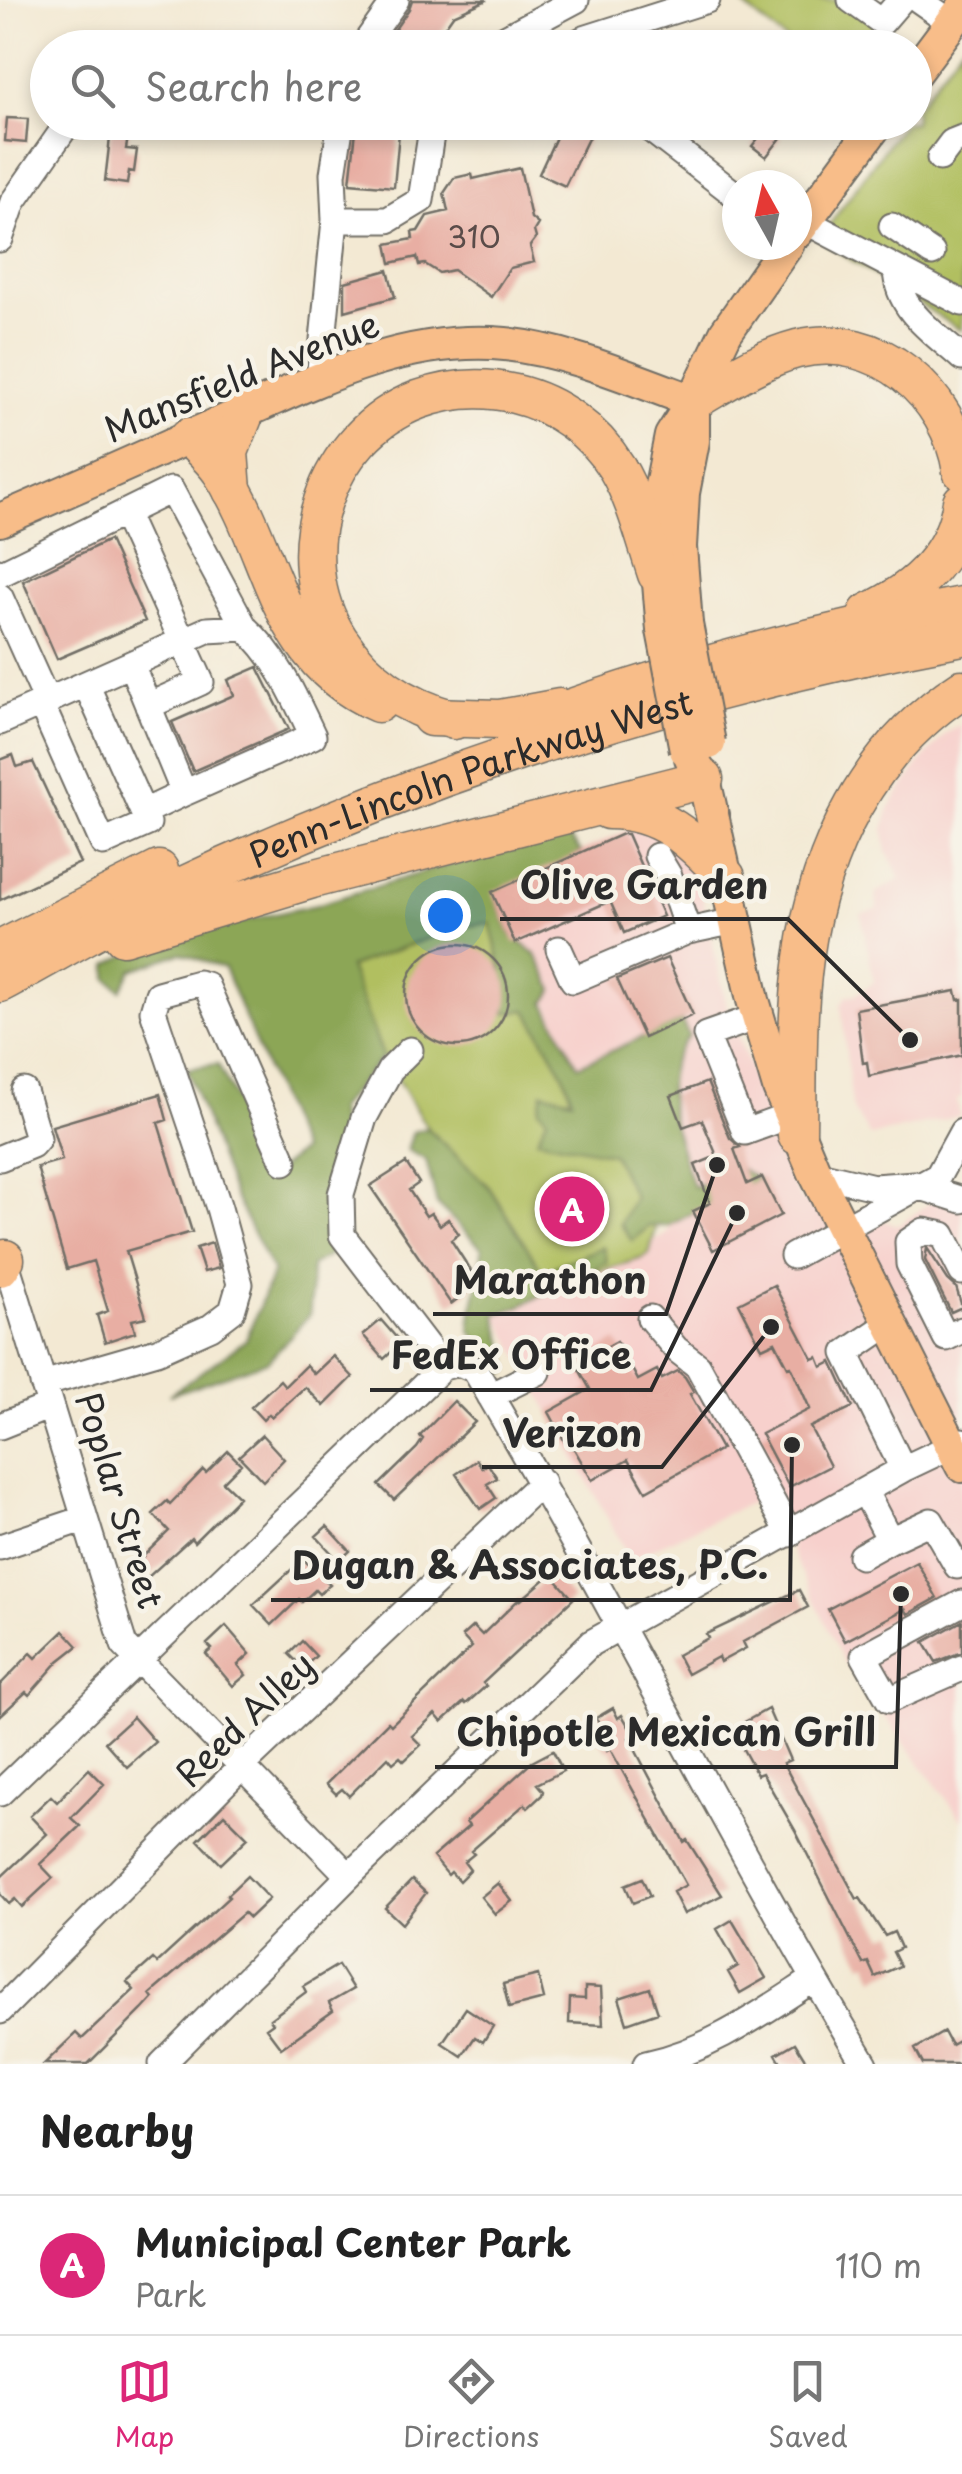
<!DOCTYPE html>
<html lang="en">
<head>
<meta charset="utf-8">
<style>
  body { margin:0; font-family:"Playpen Sans",sans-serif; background:#f6f6f6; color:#222 }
  .compass { position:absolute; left:722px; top:170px; width:90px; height:90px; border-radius:50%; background:#fff; box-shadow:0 5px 15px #0003; rotate:352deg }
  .you { position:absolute; left:445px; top:915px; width:35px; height:35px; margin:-25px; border:8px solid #fff; border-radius:50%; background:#1a73e8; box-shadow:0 0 0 15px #1a73e833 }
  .badge { display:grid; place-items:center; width:65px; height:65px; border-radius:50%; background:#db2777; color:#fff; font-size:32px; font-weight:700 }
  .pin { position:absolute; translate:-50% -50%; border:5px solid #fff; box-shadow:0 2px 10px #0006 }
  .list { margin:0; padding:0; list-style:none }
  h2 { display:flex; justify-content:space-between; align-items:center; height:130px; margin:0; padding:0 40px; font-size:42px }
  h2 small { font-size:32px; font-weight:400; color:#767676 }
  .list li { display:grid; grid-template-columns:65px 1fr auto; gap:30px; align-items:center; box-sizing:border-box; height:140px; padding:0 40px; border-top:2px solid #e0e0e0 }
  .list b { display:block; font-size:38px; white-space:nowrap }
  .list p { margin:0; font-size:32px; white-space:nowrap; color:#767676 }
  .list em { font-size:32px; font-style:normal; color:#767676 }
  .icon { flex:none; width:55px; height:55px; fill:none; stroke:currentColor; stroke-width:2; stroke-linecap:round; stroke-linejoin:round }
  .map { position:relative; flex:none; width:962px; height:2064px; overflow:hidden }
  .search { position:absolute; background:#fff; box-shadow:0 5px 15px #0003; left:30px; right:30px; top:30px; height:110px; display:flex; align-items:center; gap:25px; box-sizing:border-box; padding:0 35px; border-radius:55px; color:#767676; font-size:38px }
  .sheet { height:270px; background:#fff }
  nav { display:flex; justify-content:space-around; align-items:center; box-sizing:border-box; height:140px; border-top:2px solid #e0e0e0; background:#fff; font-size:28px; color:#767676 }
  nav a { display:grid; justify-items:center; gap:5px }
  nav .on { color:#db2777 }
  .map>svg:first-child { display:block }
  .built { fill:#f7d0cc }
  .green { fill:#b1bf61; stroke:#6e7546; stroke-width:2.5 }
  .forest { fill:#8ca657; stroke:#5c6841; stroke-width:2.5 }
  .building { fill:#e8aea3 }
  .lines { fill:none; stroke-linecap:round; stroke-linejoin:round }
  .minor-casing { stroke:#716e66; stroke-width:29 }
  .major-casing { stroke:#716e66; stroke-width:36 }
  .highway-casing { stroke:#716e66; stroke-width:41 }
  .minor { stroke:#fff; stroke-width:25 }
  .major { stroke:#f8bd89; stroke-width:32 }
  .highway { stroke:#f8bd89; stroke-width:38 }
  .major-bridge-casing { stroke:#716e66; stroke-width:36; stroke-linecap:butt }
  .major-bridge { stroke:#f8bd89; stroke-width:32 }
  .labels { text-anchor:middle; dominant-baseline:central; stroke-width:9; stroke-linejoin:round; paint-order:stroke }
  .number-label { font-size:30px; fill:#5a4c49 }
  .street-label { font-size:35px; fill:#2b2b2b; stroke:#f7f3e8 }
  .leader { fill:none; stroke:#2b2b2b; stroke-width:4 }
  .callout-dot { fill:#2b2b2b; stroke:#f7f3e8; stroke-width:4 }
  .callout-label { font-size:38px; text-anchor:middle; font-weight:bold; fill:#2b2b2b; stroke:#f7f3e8; stroke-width:9; stroke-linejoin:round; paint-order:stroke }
</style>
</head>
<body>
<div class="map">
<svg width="962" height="2064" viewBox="0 0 962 2064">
  <rect width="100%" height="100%" fill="#f7f3e8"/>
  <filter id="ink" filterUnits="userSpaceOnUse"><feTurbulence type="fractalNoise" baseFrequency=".01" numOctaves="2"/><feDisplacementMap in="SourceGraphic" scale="20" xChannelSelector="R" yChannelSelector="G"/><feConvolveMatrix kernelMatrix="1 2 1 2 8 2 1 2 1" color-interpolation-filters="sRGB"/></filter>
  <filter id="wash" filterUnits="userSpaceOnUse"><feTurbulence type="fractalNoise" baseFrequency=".0048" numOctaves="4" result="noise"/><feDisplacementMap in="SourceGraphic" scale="40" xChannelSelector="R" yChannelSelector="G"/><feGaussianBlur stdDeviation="2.25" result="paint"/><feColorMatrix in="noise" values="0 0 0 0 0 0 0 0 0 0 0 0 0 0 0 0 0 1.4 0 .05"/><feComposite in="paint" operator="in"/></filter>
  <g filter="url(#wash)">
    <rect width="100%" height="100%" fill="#f3e9d3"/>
    <path class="built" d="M 962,725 L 962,1097 L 957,1099 L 960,1116 L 870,1136 L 852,1108 L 841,1005 L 847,996 L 857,994 L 874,982 L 861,914 L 878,909 L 875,893 L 901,879 L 887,852 L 884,830 L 889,808 L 919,764 L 946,733 Z
      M 649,826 L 697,872 L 727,1007 L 800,1200 L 899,1225 L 935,1199 L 962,1201 L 962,1820 L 843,1660 L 792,1553 L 777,1490 L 630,1559 L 496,1314 L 666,1235 L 693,1188 L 579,1067 L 492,892 L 629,829 Z"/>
    <path class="green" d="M 737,0 L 877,0 L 899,16 L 873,47 L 794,47 Z
      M 962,45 L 962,331 L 819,239 L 903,123 L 914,122 L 915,108 Z
      M 490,922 L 527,1010 L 564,1075 L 572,1100 L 607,1123 L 639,1167 L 656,1228 L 649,1254 L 640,1259 L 537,1289 L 488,1186 L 427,1128 L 383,1056 L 348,967 L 459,927 Z"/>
    <path class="forest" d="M 567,835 L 581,852 L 497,902 L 512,936 L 535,953 L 554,990 L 545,1003 L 578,1066 L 681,1020 L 689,1036 C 649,1078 679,1141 693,1187 L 740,1169 L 758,1179 L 668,1226 L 649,1226 L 632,1241 L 620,1224 L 634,1197 L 613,1154 L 537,1139 L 547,1118 L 539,1109 L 543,1092 L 572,1099 L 564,1075 L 527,1010 L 506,1013 L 501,967 L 490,923 L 459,927 L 349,967 L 383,1056 L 338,1109 L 344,1164 L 332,1214 L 337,1251 L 311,1266 L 310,1314 L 268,1361 L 169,1395 L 246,1340 L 273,1272 L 233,1194 L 187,1069 L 218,1064 L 272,1174 L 301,1151 L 224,968 L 181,953 L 132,970 L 121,990 L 108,979 L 108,965 L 152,941 L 316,905 L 450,864 Z
      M 427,1128 L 489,1187 L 542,1271 L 603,1247 L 607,1262 L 518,1307 L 496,1314 L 510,1369 L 505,1374 L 470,1330 C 471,1301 482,1277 482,1248 L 437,1204 L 426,1160 L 407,1150 L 413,1132 Z"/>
    <g id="blocks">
      <path class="building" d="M 412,0 L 487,0 L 453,15 L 430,48 L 382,48 L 409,9 Z
        M 7,118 L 28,119 L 26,143 L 5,141 Z
        M 357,122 L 400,122 L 394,187 L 350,183 Z
        M 563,122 L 596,122 L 565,186 L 539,174 Z
        M 768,126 L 781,138 L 766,157 L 752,146 Z
        M 111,129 L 129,131 L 126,149 L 137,150 L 134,172 L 129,171 L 127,184 L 105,181 Z
        M 520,168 L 531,218 L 538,224 L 534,231 L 536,238 L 530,246 L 534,262 L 510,268 L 491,297 L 453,270 L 439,273 L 425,264 L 419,265 L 417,257 L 391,263 L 387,244 L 413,239 L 412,232 L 418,231 L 427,216 L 448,211 L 444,193 L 454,178 L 472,174 L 473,179 Z
        M 388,270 L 395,297 L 345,311 L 345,282 Z
        M 109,540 L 145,621 L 57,659 L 23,581 Z
        M 258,667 L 289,729 L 193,771 L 172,722 L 234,695 L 228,680 Z
        M 13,755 L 17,767 L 33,762 L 80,863 L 0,900 L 0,760 Z
        M 622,834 L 627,834 L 663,916 L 624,933 L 610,901 L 515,943 L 492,892 Z
        M406 995a51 51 0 1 1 102 0a51 51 0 1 1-102 0Z
        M 667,958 L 693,1015 L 644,1038 L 617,979 Z
        M 956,991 L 958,1000 L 962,999 L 962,1055 L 869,1076 L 867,1062 L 863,1063 L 856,1009 Z
        M 707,1082 L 730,1138 L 740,1147 L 734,1149 L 747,1184 L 762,1177 L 781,1215 L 713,1250 L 693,1211 L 710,1203 L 695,1165 L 717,1156 L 702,1120 L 683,1127 L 671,1096 Z
        M 160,1094 L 167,1120 L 158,1123 L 192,1232 L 126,1251 L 146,1317 L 132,1320 L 135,1332 L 105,1342 L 97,1315 L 108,1311 L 93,1261 L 67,1269 L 37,1167 L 62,1160 L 52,1126 Z
        M 406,1163 L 419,1183 L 409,1190 L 426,1216 L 431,1213 L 440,1225 L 448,1219 L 459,1234 L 451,1240 L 471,1271 L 464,1276 L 472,1288 L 451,1304 L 370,1186 Z
        M 212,1243 L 219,1268 L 204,1272 L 196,1248 Z
        M 927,1248 L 948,1280 L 956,1287 L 962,1307 L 951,1312 L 925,1260 Z
        M 774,1285 L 813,1359 L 818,1357 L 822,1367 L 832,1362 L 853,1407 L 810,1427 L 830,1466 L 789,1487 L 761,1434 L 810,1409 L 791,1366 L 788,1367 L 775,1342 L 762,1348 L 739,1303 Z
        M 381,1320 L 401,1343 L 384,1359 L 363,1335 Z
        M 617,1341 L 638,1380 L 657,1370 L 662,1379 L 678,1371 L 685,1377 L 694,1392 L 690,1394 L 721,1449 L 646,1491 L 628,1460 L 592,1480 L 569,1440 L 565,1442 L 549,1412 L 590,1389 L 576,1364 Z
        M 333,1356 L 353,1377 L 324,1406 L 305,1387 L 272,1417 L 269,1414 L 263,1420 L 251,1407 L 280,1380 L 285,1386 L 306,1365 L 314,1374 Z
        M 454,1401 L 475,1422 L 394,1500 L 379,1485 L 417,1448 L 423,1439 L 420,1436 Z
        M 262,1435 L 284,1459 L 263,1481 L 239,1456 Z
        M 228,1451 L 241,1464 L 223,1482 L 239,1497 L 194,1542 L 191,1538 L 136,1588 L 124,1575 L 169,1531 L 153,1514 L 167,1501 L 170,1504 L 203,1470 L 206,1473 Z
        M 477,1460 L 482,1468 L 488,1464 L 497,1478 L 487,1484 L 496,1498 L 480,1509 L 456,1474 Z
        M 327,1526 L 350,1551 L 339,1561 L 316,1536 Z
        M 303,1559 L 330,1584 L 319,1594 L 315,1590 L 302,1602 L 299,1599 L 272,1625 L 253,1605 Z
        M 917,1562 L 937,1598 L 908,1614 L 905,1609 L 845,1641 L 828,1609 Z
        M 551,1574 L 573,1599 L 483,1683 L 486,1686 L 466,1704 L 464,1702 L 442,1722 L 435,1714 L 412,1736 L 421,1745 L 404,1761 L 400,1757 L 393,1763 L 388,1757 L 349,1796 L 342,1789 L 336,1794 L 326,1784 L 388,1722 L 391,1725 L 472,1647 L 462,1636 L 473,1626 L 482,1635 L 520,1598 L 521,1600 Z
        M 799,1590 L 808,1607 L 743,1642 L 746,1648 L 720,1662 L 718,1657 L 687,1674 L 677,1655 L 708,1638 L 706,1634 Z
        M 962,1621 L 962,1652 L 936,1662 L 924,1642 Z
        M 226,1626 L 250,1654 L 238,1665 L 246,1675 L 233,1686 L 206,1654 L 212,1649 L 207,1644 Z
        M 64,1631 L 78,1646 L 59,1661 L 29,1695 L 26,1692 L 0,1716 L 0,1685 L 31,1653 L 36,1658 Z
        M 302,1641 L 316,1656 L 303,1668 L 289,1654 Z
        M 613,1708 L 618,1718 L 622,1715 L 634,1735 L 629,1738 L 684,1842 L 687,1840 L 722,1895 L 684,1914 L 673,1892 L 686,1885 L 610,1749 L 607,1751 L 595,1732 L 602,1728 L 596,1718 Z
        M 768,1709 L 790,1760 L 783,1763 L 857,1899 L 860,1898 L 885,1936 L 894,1932 L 901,1948 L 893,1952 L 900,1966 L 875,1977 L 868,1962 L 863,1964 L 795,1830 L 762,1773 L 757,1775 L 732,1729 Z
        M 133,1717 L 155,1742 L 127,1767 L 105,1742 Z
        M 553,1751 L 563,1771 L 537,1784 L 543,1791 L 542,1795 L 528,1808 L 525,1804 L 471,1851 L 474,1854 L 464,1862 L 470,1870 L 459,1881 L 451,1872 L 448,1875 L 433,1857 L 469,1826 L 466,1822 L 532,1762 Z
        M 89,1769 L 104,1784 L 71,1818 L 80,1826 L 40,1864 L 53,1878 L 22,1907 L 15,1899 L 9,1904 L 0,1894 L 0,1878 L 47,1834 L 30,1816 L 51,1796 L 57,1802 Z
        M 224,1814 L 248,1838 L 221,1864 L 198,1840 Z
        M 247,1876 L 269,1899 L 249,1918 L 244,1913 L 150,1994 L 153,1998 L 142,2010 L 88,2064 L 44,2064 L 76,2033 L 82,2039 L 134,1990 L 127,1982 L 153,1959 L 157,1963 L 229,1897 L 227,1895 Z
        M 642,1878 L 650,1896 L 633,1903 L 625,1885 Z
        M 412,1880 L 426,1893 L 402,1924 L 385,1908 Z
        M 498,1883 L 512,1901 L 495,1914 L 481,1897 Z
        M 732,1920 L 766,1978 L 740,1993 L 728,1972 L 738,1966 L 717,1929 Z
        M 338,1965 L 353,1989 L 329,2003 L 333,2011 L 281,2048 L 266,2028 L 273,2023 L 270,2019 L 306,1992 L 303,1986 Z
        M 538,1975 L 544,1999 L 509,2008 L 503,1984 Z
        M 585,1987 L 601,1988 L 603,2025 L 569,2023 L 570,1998 L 585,1999 Z
        M 650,1988 L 658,2012 L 627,2023 L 619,1998 Z
        M 466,2008 L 493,2026 L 483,2042 L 475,2037 L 462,2056 L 442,2043 Z
        M 944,2032 L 951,2045 L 962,2039 L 962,2064 L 923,2064 L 915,2049 Z
        M 795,2043 L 808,2064 L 782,2064 L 776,2054 Z"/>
    </g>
  </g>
  <g filter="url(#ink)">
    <use href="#blocks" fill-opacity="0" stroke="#716e66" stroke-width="2.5"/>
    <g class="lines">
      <defs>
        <path id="minor" d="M 851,0 L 882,22 L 901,0
          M 919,0 L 952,23
          M 362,48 L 396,0
          M 486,48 L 576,0
          M 568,48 L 584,39 L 707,0
          M 641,122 L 737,196
          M 940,158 L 952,142 L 962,138
          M 335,220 L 333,174 L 341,122
          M 805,221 L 962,303
          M 892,226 L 932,253
          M 0,239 L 13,202 L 68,123
          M 896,269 C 897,310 933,332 962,358
          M 319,380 L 335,220 L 388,220 L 421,200 L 433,122
          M 124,513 L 201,682 L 148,706
          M 0,574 L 171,490 L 245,628 C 277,656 295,698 313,736 L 184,793
          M 0,597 L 47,701
          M 131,664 L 184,793 L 144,812
          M 41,704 L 103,843 L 148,823 L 86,684
          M 0,722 L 207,630 L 245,628
          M 657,856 L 669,876 L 688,931 L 735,921
          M 559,949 L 573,980 L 688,931
          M 757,1017 L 706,1035 L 745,1132 L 789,1116
          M 410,1050 L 390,1070 L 364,1118 L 341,1194 L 342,1235 L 443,1367 L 459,1363 L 475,1370 C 611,1599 728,1837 865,2064
          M 0,1158 L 32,1145 L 38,1138 L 24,1091
          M 815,1173 L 874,1187 L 915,1184
          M 921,1187 L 962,1200
          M 793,1256 L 938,1176 L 962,1132
          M 5,1259 L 124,1645 L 349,1876
          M 962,1272 L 943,1235 L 924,1231 L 908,1242 L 909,1264 L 946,1338 L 962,1330
          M 650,1318 L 676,1349 L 698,1366 L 790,1534
          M 890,1323 L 846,1353 L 903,1469
          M 43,1384 L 157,1351 L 211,1327 L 232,1311 L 240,1284 L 219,1208 L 153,1011 L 158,994 L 198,983 L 206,985 L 284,1162
          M 490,1396 L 538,1372
          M 0,1426 L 50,1406
          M 865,1492 L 890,1540 L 931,1521 L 957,1566 L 962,1564
          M 0,1547 L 84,1519
          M 861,1556 L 890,1540
          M 962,1603 L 864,1656 L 889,1700 L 962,1668
          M 0,1793 L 443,1367
          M 0,2011 L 242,1766 L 542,1482
          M 162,2064 L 349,1876 L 591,1643 L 903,1469 L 962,1441
          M 646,2064 C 709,2051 761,2013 814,1979"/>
        <path id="major" d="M 914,73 L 962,9
          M 797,232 L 878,122
          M 0,520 C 70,490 139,459 209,428 C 303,387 398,334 505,344 C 570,351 632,379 693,401
          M 686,624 L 680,547 L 683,493 L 693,441 L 693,401
          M 663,630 L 656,548 L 660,491 L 671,436 L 693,401 L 726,332 L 787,245
          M 691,758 L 704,779 L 753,1000 L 779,1088 L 815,1173 L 962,1466"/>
        <g id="highway">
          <path d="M 693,401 C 726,382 759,359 797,349 C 879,330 950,394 962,471"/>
          <path d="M 189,437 C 200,448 212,458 221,471 C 275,553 275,659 378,703"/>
          <path d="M 232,490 L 229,452 L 245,412"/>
          <path d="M 868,613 C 915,591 954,557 962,502"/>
          <path d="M 431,717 L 500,719 L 560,708"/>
          <path d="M 454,720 C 407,707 366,681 339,640 C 284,555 325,435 418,400 C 449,389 483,386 515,394 C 557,404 594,431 617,468 C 636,500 645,539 657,574"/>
          <path d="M 535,721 C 674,670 817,633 962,606"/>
          <path d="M 608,810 C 661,810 691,839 726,877"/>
          <path d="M 123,936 L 312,879 L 704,779"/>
          <path d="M 0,950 L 159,870"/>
          <path id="s1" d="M 0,983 C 56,953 110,920 168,893 C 419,774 689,687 962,636"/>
          <path d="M 797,1135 C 798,1077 796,1016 804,958 C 819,850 869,749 962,689"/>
          <path d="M 0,1267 L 5,1259"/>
        </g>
      </defs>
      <use href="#minor" class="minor-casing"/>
      <use href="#major" class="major-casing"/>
      <use href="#highway" class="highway-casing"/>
      <use href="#minor" class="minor"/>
      <use href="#major" class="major"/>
      <use href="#highway" class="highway"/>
      <defs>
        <path id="major-bridge" d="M 686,624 L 709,743
          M 663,630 L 686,750"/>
      </defs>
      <use href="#major-bridge" class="major-bridge-casing"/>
      <use href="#major-bridge" class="major-bridge"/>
    </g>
  </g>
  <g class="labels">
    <g class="number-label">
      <text x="474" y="235">310</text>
    </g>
    <g class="street-label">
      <text transform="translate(241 375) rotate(-22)">Mansfield Avenue</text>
      <text stroke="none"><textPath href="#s1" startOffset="515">Penn-Lincoln Parkway West</textPath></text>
      <text transform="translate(121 1500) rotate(73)">Poplar Street</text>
      <text transform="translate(244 1718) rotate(-44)">Reed Alley</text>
    </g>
  </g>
  <path class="leader" d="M910 1040L788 919H500M717 1165L666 1314H433M737 1213L651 1390H370M771 1327L662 1467H482M792 1445L790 1600H271M901 1594L896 1767H435"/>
  <g class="callout-dot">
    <circle cx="910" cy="1040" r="10"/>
    <circle cx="717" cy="1165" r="10"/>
    <circle cx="737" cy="1213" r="10"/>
    <circle cx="771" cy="1327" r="10"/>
    <circle cx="792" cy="1445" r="10"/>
    <circle cx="901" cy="1594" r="10"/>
  </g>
  <g class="callout-label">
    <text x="644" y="899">Olive Garden</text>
    <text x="550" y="1294">Marathon</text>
    <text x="511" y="1369">FedEx Office</text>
    <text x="572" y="1447">Verizon</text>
    <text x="530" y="1579">Dugan &amp; Associates, P.C.</text>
    <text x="666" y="1746">Chipotle Mexican Grill</text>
  </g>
</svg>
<svg class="compass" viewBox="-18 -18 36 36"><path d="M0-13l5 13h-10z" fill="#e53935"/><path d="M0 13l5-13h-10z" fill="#767676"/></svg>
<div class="you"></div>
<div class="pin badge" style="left:572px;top:1209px">A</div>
<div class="search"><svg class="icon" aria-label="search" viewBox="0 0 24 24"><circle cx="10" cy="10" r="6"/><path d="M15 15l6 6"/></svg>Search here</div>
</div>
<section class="sheet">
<h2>Nearby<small></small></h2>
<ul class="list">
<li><span class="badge">A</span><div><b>Municipal Center Park</b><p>Park</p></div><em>110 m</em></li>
</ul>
</section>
<nav>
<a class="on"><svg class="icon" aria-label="map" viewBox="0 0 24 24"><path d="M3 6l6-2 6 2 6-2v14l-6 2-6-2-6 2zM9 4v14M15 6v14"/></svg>Map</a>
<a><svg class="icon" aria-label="directions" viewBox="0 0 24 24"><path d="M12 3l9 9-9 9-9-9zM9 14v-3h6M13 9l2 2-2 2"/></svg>Directions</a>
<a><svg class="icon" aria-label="saved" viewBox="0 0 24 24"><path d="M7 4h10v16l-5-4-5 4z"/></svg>Saved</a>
</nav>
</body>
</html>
